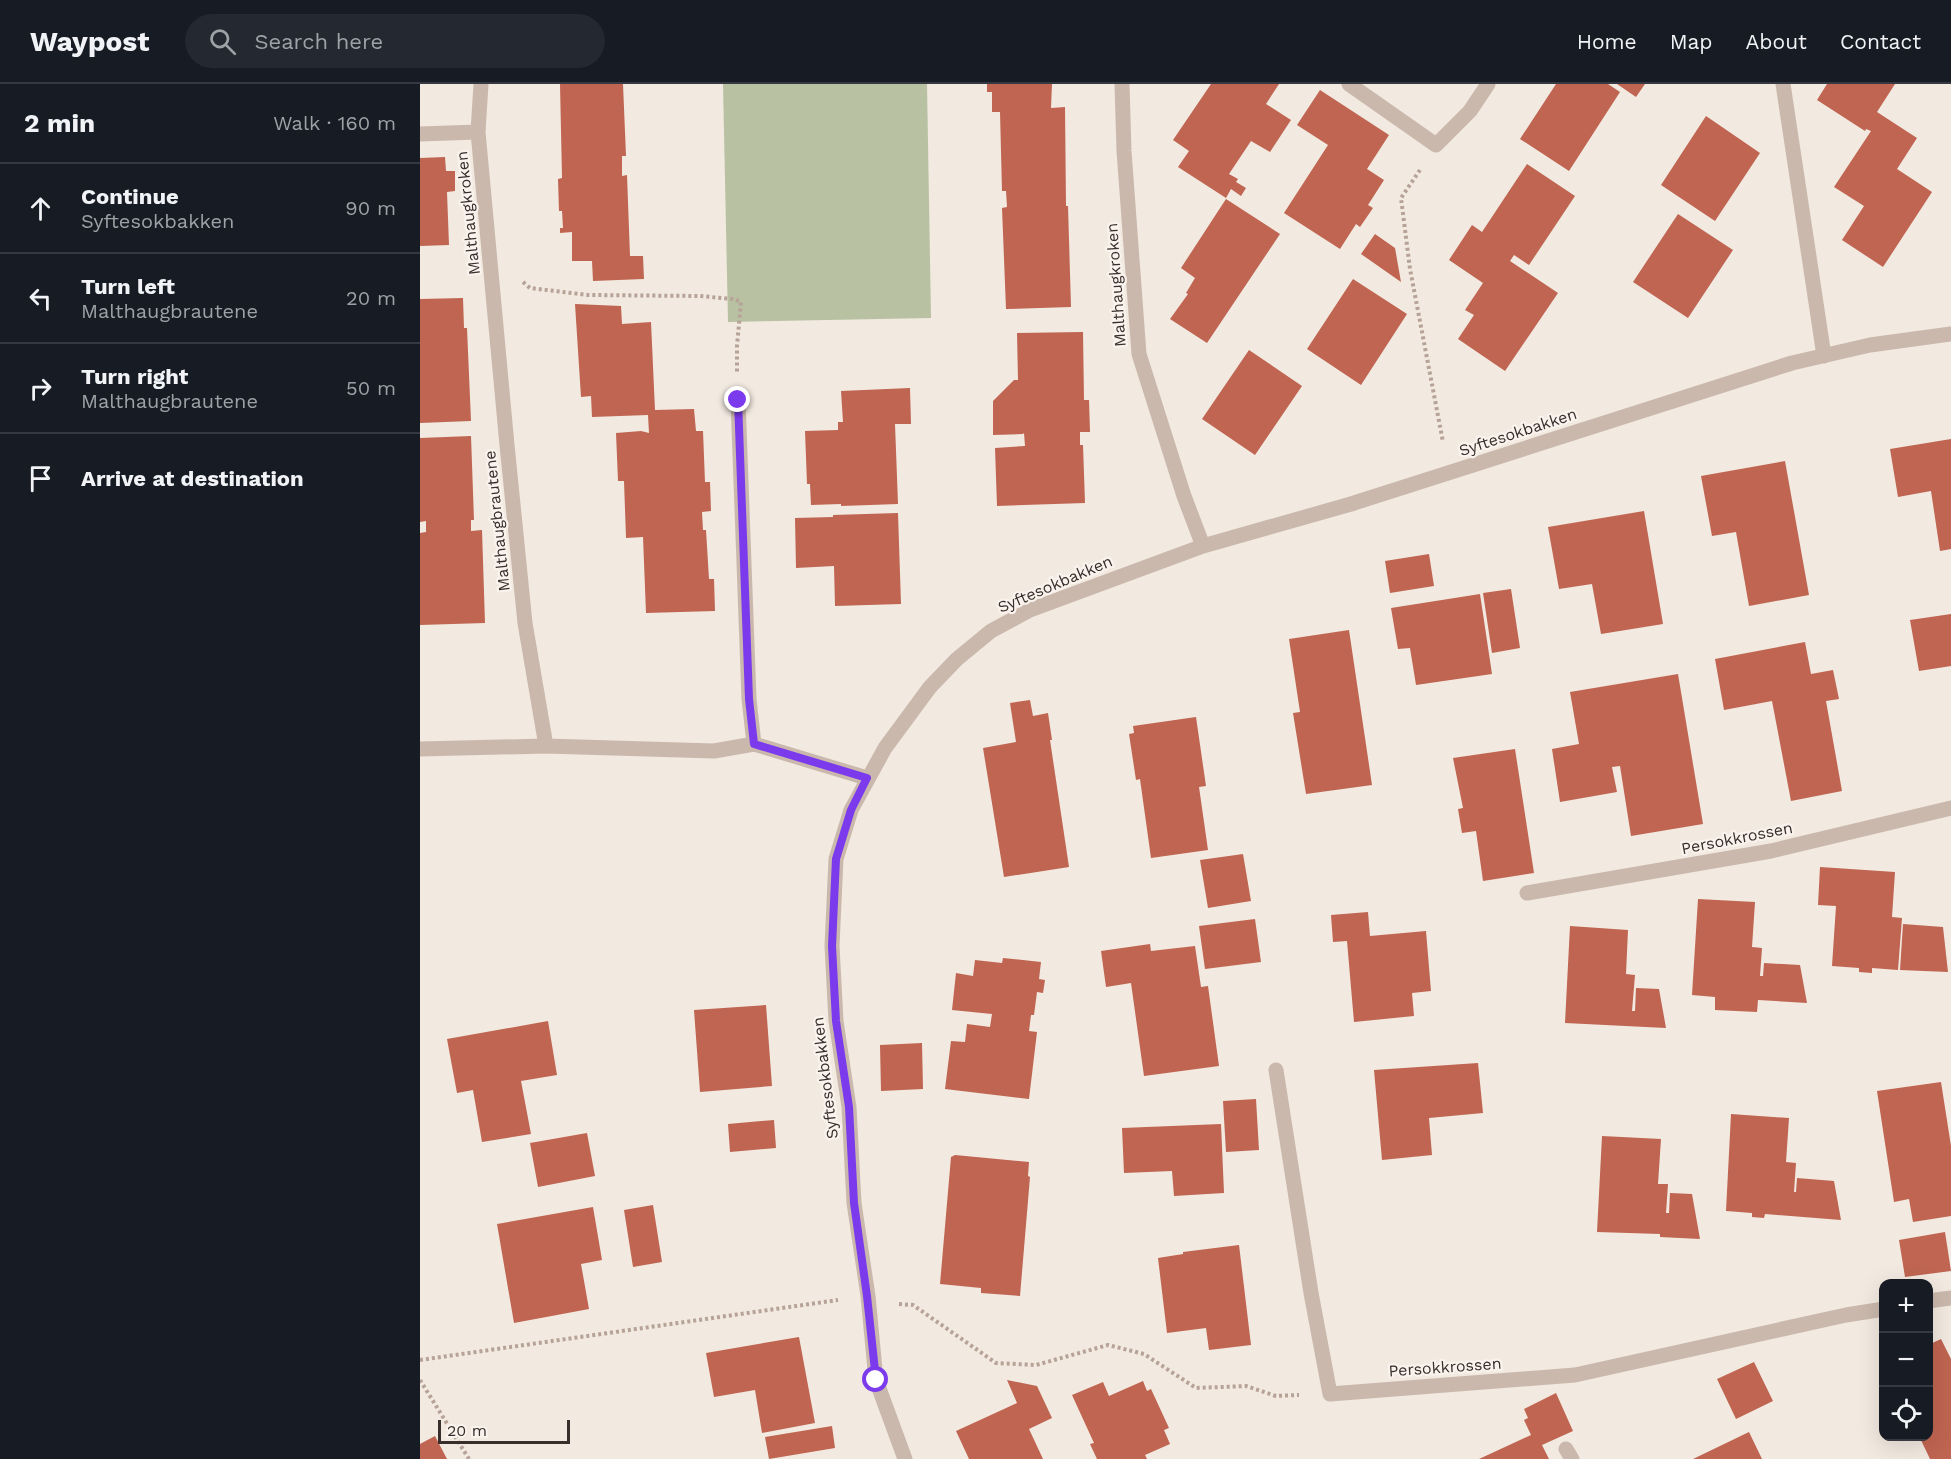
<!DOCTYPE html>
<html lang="en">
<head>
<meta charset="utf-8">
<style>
  body { margin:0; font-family:"Work Sans",sans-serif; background:#242831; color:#f1f3f6 }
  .controls { position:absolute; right:18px; bottom:18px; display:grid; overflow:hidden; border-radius:12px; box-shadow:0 6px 24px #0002 }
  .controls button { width:54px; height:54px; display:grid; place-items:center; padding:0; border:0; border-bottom:2px solid #363941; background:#171b24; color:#f1f3f6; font:30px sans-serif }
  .scale { position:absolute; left:18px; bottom:15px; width:132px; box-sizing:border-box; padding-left:6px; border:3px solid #382e2b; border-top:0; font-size:16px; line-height:21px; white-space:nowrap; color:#382e2b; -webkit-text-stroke:4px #faf3ed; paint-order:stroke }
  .stop { position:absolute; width:18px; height:18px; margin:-14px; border:4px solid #7c3aed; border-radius:50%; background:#fff }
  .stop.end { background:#7c3aed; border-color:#fff; box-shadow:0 2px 6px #0008 }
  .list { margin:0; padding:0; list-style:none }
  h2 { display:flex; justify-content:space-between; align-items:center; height:78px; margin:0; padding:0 24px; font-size:26px }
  h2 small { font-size:20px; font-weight:400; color:#9ea1a6 }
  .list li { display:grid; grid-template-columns:39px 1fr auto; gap:18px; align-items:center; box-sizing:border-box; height:90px; padding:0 24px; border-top:2px solid #363941 }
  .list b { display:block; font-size:22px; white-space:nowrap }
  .list p { margin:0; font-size:20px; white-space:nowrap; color:#9ea1a6 }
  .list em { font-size:20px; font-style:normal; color:#9ea1a6 }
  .icon { flex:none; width:33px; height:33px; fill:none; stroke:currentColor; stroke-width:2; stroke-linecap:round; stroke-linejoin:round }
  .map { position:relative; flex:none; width:1531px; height:1375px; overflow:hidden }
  header { display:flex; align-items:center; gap:36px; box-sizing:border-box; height:84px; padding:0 30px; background:#171b24; border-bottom:2px solid #363941 }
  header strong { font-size:28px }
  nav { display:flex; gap:33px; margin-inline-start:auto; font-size:21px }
  .search { width:420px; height:54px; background:#242831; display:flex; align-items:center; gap:15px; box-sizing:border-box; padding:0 21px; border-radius:33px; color:#9ea1a6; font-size:22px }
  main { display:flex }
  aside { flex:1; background:#171b24 }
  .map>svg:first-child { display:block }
  .green { fill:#b8c1a1 }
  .building { fill:#bf6551 }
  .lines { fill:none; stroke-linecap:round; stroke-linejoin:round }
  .path { stroke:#b6a297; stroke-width:4; stroke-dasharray:3 3; stroke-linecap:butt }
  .minor { stroke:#cab8ac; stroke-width:15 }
  .route { stroke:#7c3aed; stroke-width:8 }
  .labels { text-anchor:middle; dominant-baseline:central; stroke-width:4.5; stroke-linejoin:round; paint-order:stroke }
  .street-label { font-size:16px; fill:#382e2b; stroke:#faf3ed }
</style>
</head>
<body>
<header>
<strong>Waypost</strong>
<div class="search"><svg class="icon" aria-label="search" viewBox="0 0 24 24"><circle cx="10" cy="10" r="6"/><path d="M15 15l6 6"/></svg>Search here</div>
<nav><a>Home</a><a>Map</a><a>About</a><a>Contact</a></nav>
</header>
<main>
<aside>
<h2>2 min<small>Walk · 160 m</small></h2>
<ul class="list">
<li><svg class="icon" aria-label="ahead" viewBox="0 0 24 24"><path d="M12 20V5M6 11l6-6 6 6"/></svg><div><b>Continue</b><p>Syftesokbakken</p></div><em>90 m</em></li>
<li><svg class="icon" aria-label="left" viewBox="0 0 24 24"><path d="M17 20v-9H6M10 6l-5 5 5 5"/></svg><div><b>Turn left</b><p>Malthaugbrautene</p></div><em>20 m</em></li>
<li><svg class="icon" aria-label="right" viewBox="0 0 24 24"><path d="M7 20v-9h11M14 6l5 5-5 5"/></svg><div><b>Turn right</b><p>Malthaugbrautene</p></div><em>50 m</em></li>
<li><svg class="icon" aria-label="arrive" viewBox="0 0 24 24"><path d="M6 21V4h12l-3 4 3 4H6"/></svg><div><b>Arrive at destination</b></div></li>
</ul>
</aside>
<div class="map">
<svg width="1531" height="1375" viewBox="0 0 1531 1375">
  <rect width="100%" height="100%" fill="#f2e9e0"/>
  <path class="green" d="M 303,0 L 507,0 L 511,234 L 308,238 Z"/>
  <path class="building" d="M 140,0 L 203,0 L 206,72 L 202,72 L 202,92 L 207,91 L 210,172 L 223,172 L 224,195 L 173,197 L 172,177 L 152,177 L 152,148 L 140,149 L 140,144 L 143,144 L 142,127 L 139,127 L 138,95 L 142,94 Z
    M 567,0 L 632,0 L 631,24 L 645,23 L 646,122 L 648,122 L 651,223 L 586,225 L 582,124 L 587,123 L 586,107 L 582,107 L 580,28 L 572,28 L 572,8 L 567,8 Z
    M 791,0 L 859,0 L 846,20 L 871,36 L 850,68 L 831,57 L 809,90 L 818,95 L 816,98 L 826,104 L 821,112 L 811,105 L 806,114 L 758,83 L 769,67 L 753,56 Z
    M 1136,0 L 1188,0 L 1200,8 L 1149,87 L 1100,55 Z
    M 1197,0 L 1225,0 L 1216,13 Z
    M 1407,0 L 1475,0 L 1457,28 L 1497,54 L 1477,85 L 1512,108 L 1463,183 L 1422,156 L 1444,122 L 1414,103 L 1451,47 L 1446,45 L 1445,47 L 1397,16 Z
    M 900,6 L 969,51 L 947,85 L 964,96 L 948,121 L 953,124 L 940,143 L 936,140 L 920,165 L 864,129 L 908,61 L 877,41 Z
    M 1286,32 L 1340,69 L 1295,137 L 1241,101 Z
    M 25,73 L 26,87 L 35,87 L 35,107 L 27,108 L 29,161 L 0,162 L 0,74 Z
    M 1107,80 L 1155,112 L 1109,181 L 1094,171 L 1090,177 L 1138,209 L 1085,287 L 1038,255 L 1054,231 L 1045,226 L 1063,199 L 1029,176 L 1052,141 L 1062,148 Z
    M 806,115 L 860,150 L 787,259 L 750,235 L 768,210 L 766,209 L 775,194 L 761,184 Z
    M 1258,130 L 1313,166 L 1268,234 L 1213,198 Z
    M 955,150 L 975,164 L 981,198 L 941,170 Z
    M 933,195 L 987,230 L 941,301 L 887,265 Z
    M 43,214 L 44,244 L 47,244 L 51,337 L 0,339 L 0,215 Z
    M 155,220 L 201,222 L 202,240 L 231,238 L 235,326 L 274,325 L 276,347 L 283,347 L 285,398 L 290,398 L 291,427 L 282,428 L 283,446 L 286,446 L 289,495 L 294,495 L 295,527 L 226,529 L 223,453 L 206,454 L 204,397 L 198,397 L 196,349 L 221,347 L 229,349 L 228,331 L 172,333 L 171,312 L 161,313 Z
    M 663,248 L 664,316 L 669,316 L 670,348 L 660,348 L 660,361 L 663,361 L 665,419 L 577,422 L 575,364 L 605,362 L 604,349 L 603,350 L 573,351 L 573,317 L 594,296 L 598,296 L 597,249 Z
    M 829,266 L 882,302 L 835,371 L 782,335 Z
    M 490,304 L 491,340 L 475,340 L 478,420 L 421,422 L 421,420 L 391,421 L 390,400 L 387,400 L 385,347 L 418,346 L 418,338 L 423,338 L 421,307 Z
    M 51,352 L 54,436 L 51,436 L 51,447 L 62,446 L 65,539 L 0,541 L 0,449 L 6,448 L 6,437 L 0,438 L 0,354 Z
    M 1531,355 L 1531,465 L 1520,467 L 1511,407 L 1478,413 L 1470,365 Z
    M 1365,377 L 1389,511 L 1329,522 L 1316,448 L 1292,452 L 1281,392 Z
    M 1224,427 L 1243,540 L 1181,550 L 1172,500 L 1139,505 L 1128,443 Z
    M 478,429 L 481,520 L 415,522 L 414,482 L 376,484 L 375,434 L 413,433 L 413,431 Z
    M 1009,470 L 1014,502 L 970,509 L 965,477 Z
    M 1091,505 L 1100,564 L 1072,569 L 1063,509 Z
    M 1060,510 L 1072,590 L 996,601 L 990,564 L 978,565 L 971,524 Z
    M 1531,530 L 1531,582 L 1499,587 L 1490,536 Z
    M 929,546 L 952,701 L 886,710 L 873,629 L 880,628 L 869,555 Z
    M 1385,558 L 1391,590 L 1413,586 L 1419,615 L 1406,617 L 1422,707 L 1371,717 L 1352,617 L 1304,626 L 1295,575 Z
    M 1258,590 L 1283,740 L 1211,752 L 1200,682 L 1192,683 L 1197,708 L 1140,718 L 1132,665 L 1159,660 L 1150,608 Z
    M 610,616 L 613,632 L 628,629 L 632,656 L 630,656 L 649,783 L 584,793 L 563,664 L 596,658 L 590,619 Z
    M 776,633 L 786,702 L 779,703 L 788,766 L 731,774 L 720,695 L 716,696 L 709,650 L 714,649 L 713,642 Z
    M 1095,665 L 1114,789 L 1063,797 L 1056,747 L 1042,749 L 1038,725 L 1043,724 L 1033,674 Z
    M 823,770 L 831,817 L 788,824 L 780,776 Z
    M 1400,783 L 1475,788 L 1472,833 L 1482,834 L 1478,886 L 1452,884 L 1452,889 L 1439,888 L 1439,884 L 1412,882 L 1416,822 L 1398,821 Z
    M 1278,815 L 1335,818 L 1332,863 L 1342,864 L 1340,892 L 1343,892 L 1344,879 L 1380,881 L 1387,919 L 1338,916 L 1337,928 L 1295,926 L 1295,913 L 1272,911 Z
    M 948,828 L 950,852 L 1006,847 L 1011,907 L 992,909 L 994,932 L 934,938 L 927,857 L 913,858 L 911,831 Z
    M 835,835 L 841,878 L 785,885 L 779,842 Z
    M 1483,840 L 1523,843 L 1528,888 L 1480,886 Z
    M 1150,842 L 1208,846 L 1206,890 L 1215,891 L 1212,927 L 1215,927 L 1216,904 L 1239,905 L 1246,944 L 1145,939 Z
    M 730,860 L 731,867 L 775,862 L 781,903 L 788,902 L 799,982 L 724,992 L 711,899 L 686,903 L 681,867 Z
    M 583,874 L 621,878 L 619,895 L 625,896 L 623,909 L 617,908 L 614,931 L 611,931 L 609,947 L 617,948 L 609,1015 L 525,1005 L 531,957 L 545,958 L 547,940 L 570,943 L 572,930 L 532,926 L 536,889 L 553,892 L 555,876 L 582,879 Z
    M 346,921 L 352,1002 L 280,1008 L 274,926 Z
    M 128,937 L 137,991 L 101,997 L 111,1050 L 62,1058 L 53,1006 L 37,1009 L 27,955 Z
    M 502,959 L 503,1005 L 461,1007 L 460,961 Z
    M 1058,979 L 1063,1029 L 1009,1034 L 1012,1071 L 962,1076 L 954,986 Z
    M 1521,998 L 1531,1062 L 1531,1132 L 1493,1138 L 1489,1115 L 1474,1118 L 1457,1007 Z
    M 836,1015 L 839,1066 L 806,1068 L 803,1017 Z
    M 1311,1030 L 1369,1034 L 1366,1078 L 1376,1079 L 1374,1108 L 1376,1108 L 1377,1094 L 1414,1097 L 1421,1136 L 1345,1130 L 1344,1134 L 1332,1133 L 1332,1129 L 1306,1127 Z
    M 354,1036 L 356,1064 L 310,1068 L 308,1040 Z
    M 801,1040 L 804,1109 L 754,1112 L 752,1087 L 704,1089 L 702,1044 Z
    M 167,1049 L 175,1092 L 118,1103 L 110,1059 Z
    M 1182,1052 L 1241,1055 L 1238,1100 L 1248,1100 L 1246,1129 L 1249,1129 L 1250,1109 L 1272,1110 L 1280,1155 L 1240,1153 L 1240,1150 L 1177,1148 Z
    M 535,1071 L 609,1078 L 608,1092 L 610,1093 L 600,1212 L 561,1209 L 561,1204 L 520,1200 L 531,1073 Z
    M 233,1121 L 242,1178 L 213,1183 L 204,1126 Z
    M 173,1123 L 182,1176 L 161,1180 L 169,1225 L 94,1239 L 77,1140 Z
    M 1525,1148 L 1531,1187 L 1485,1193 L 1479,1156 Z
    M 819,1161 L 831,1261 L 789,1266 L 786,1244 L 747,1249 L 738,1174 L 763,1170 L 763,1168 Z
    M 379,1253 L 395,1339 L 342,1349 L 335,1306 L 294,1313 L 286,1269 Z
    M 1521,1255 L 1531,1275 L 1531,1375 L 1510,1375 L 1499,1352 L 1508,1352 L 1508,1261 Z
    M 1334,1278 L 1353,1317 L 1316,1335 L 1297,1295 Z
    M 587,1296 L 617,1302 L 632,1334 L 609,1345 L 623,1375 L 549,1375 L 536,1347 L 597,1319 Z
    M 723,1297 L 727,1307 L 731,1305 L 749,1344 L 744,1346 L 750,1360 L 725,1371 L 727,1375 L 677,1375 L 670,1360 L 674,1359 L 652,1311 L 683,1298 L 689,1312 Z
    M 1136,1309 L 1153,1347 L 1122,1361 L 1129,1375 L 1059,1375 L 1111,1351 L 1104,1336 L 1108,1334 L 1104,1325 Z
    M 412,1342 L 415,1364 L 349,1375 L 345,1353 Z
    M 1329,1348 L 1342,1375 L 1273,1375 Z
    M 15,1352 L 27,1375 L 0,1375 L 0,1360 Z"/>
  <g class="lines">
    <path class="path" d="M 1000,86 L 981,114 L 990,185 L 1023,358
      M 103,198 L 110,204 L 168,211 L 280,212 L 313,215 L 321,218 L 317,262 L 317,288
      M 479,1220 L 493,1221 L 576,1279 L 616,1281 L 688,1261 L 724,1270 L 776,1304 L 826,1302 L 856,1312 L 879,1311
      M 0,1276 L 418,1216
      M 0,1296 L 49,1375"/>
    <path class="minor" d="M 61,0 L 58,48 L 87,361 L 105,539 L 126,662
      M 702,0 L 704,67 L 719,270 L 764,412 L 783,462
      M 929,0 L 1016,61 L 1050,27 L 1068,0
      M 1363,0 L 1404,272
      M 0,50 L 58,48
      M 318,316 L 329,615 L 334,660
      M 0,665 L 126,662 L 294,667 L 334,660 L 447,694
      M 1107,809 L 1351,767 L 1531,724
      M 856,986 L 891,1209 L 910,1310 L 1155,1291 L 1426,1231 L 1464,1225
      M 1508,1217 L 1531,1214
      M 1146,1365 L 1152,1375
      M 485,1375 L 456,1296 L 448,1212 L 434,1119 L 429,1023 L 416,937 L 412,862 L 416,775 L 431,726 L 465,664 L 510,603 L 537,575 L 571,547 L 610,526 L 783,462 L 931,420 L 1372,279 L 1450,261 L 1531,250"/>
  </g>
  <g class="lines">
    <path class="route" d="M 318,316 L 329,615 L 334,660 L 447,694 L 431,726 L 416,775 L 412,862 L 416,937 L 429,1023 L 434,1119 L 447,1212 L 456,1296"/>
  </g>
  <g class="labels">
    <g class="street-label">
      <text transform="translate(48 129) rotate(-96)">Malthaugkroken</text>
      <text transform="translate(696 201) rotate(-94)">Malthaugkroken</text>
      <text transform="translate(1098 348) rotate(-18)">Syftesokbakken</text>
      <text transform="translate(77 437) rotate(-96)">Malthaugbrautene</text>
      <text transform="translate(635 500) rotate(-23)">Syftesokbakken</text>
      <text transform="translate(1317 754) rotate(-11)">Persokkrossen</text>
      <text transform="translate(405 994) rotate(-97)">Syftesokbakken</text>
      <text transform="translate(1025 1283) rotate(-4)">Persokkrossen</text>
    </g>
  </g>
</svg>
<div class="controls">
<button>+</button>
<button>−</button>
<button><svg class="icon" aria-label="locate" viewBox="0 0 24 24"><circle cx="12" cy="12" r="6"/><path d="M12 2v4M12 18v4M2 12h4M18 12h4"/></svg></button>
</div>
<div class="scale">20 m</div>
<div class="stop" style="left:456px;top:1296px"></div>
<div class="stop end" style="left:318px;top:316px"></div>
</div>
</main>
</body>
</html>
